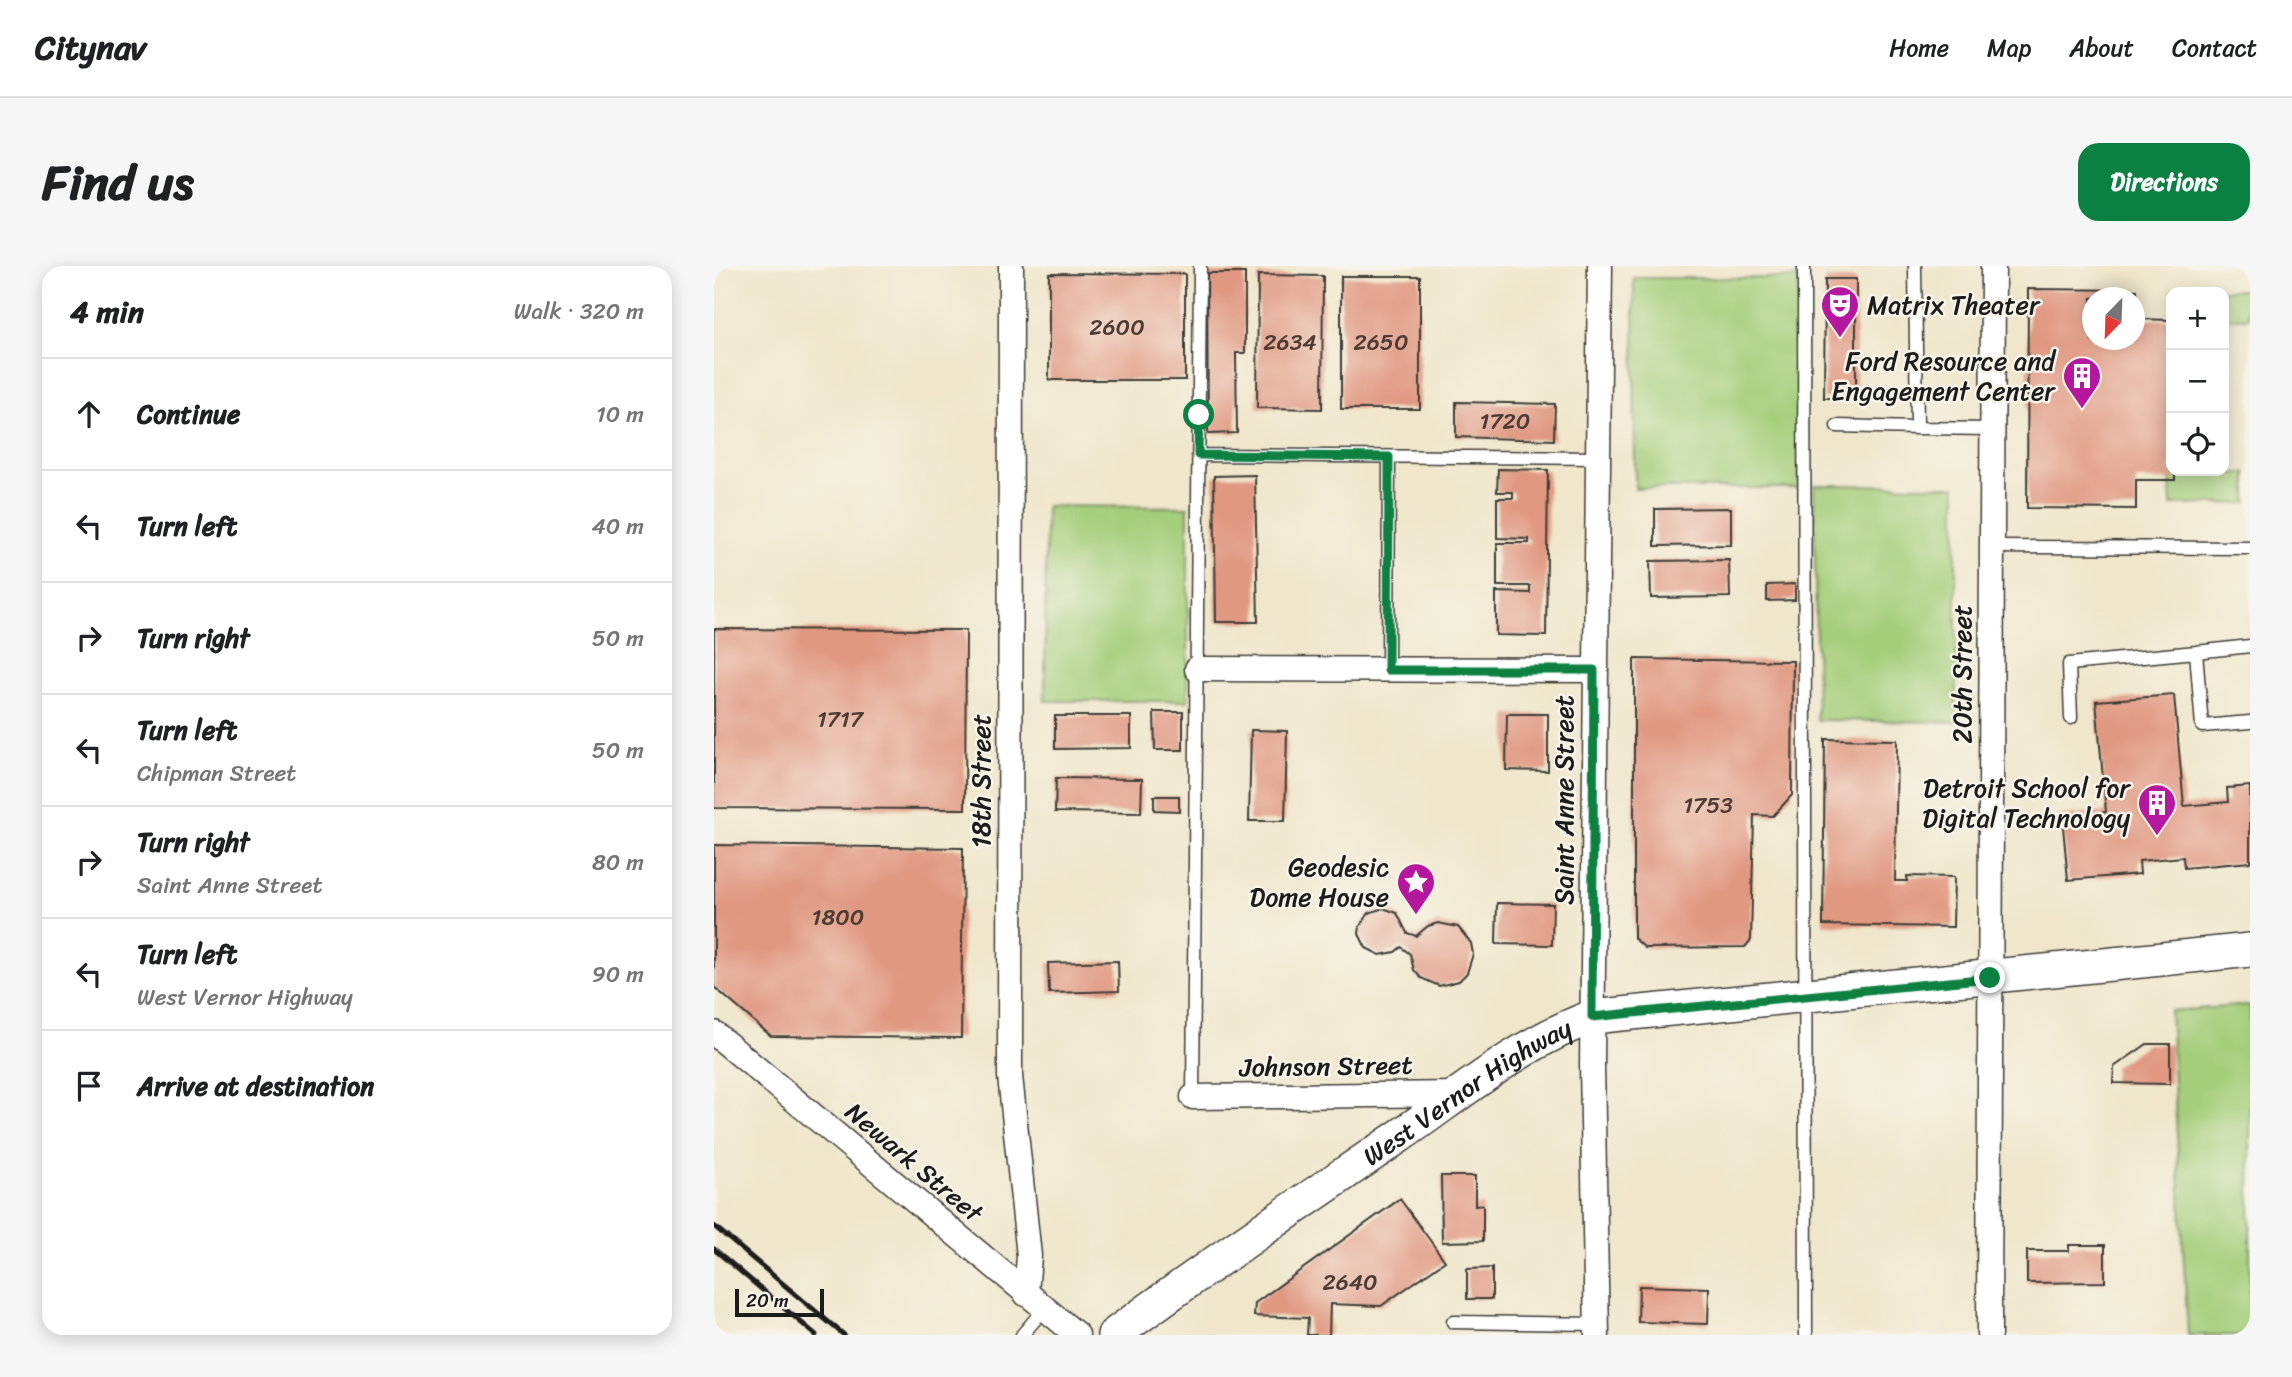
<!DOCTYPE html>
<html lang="en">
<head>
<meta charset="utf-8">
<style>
  body { margin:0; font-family:Sriracha,sans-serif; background:#f6f6f6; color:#202124 }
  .controls { position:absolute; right:21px; top:21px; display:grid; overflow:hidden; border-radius:14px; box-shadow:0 4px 18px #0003 }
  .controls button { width:63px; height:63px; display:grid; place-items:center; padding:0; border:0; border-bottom:2px solid #e0e0e0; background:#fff; color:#202124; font:35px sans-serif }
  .compass { position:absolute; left:1368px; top:21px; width:63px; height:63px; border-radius:50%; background:#fff; box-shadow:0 4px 18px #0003; rotate:203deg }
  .scale { position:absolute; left:21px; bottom:18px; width:89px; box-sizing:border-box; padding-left:7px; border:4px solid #1c1c1c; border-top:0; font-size:19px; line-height:24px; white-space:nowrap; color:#1c1c1c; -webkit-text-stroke:5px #f7f3e8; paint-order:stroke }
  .stop { position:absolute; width:21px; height:21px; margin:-16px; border:5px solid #0b8043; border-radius:50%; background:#fff }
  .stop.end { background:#0b8043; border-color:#fff; box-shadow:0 2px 7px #0008 }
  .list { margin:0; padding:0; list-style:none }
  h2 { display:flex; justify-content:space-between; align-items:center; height:91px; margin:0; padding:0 28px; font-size:30px }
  h2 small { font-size:23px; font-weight:400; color:#757577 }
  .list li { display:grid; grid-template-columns:46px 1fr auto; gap:21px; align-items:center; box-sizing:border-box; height:112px; padding:0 28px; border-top:2px solid #e0e0e0 }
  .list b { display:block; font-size:26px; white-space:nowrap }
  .list p { margin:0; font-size:23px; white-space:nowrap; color:#757577 }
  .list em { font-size:23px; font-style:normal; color:#757577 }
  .icon { flex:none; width:38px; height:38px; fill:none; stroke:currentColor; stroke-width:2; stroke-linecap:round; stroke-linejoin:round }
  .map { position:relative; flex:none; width:1536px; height:1069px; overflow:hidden; border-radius:21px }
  header { display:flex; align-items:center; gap:42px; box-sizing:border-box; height:98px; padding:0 35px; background:#fff; border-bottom:2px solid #e0e0e0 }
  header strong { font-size:33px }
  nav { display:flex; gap:38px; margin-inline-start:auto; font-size:24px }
  .intro { display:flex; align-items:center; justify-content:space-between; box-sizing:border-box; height:168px; padding:0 42px }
  h1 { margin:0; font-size:49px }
  .button { padding:18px 32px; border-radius:21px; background:#0b8043; color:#fff; font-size:24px; font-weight:700 }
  main { display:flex; gap:42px; padding:0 42px }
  aside { flex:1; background:#fff; border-radius:21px; box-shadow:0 4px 18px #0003 }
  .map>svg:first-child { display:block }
  .green { fill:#a4ce7a; stroke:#60754b; stroke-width:2 }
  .building { fill:#e09881; fill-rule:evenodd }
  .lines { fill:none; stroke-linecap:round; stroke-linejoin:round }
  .lane-casing { stroke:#3c3a36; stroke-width:15 }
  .street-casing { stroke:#3c3a36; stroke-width:27 }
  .secondary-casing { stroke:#3c3a36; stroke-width:36 }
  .lane { stroke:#fff; stroke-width:12 }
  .street { stroke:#fff; stroke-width:24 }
  .secondary { stroke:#fff; stroke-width:33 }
  .rail { stroke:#1c1c1c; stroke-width:5 }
  .route { stroke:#0b8043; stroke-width:9 }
  .labels { text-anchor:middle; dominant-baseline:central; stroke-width:5; stroke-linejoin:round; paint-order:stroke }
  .number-label { font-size:23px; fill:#4d3b35 }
  .poi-label { font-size:26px; fill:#1c1c1c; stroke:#f7f3e8; text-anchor:end }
  .street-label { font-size:26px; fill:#1c1c1c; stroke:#f7f3e8 }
</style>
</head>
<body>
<header>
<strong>Citynav</strong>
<nav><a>Home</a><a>Map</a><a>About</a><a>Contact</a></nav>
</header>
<div class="intro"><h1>Find us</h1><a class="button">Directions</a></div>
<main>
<aside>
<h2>4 min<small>Walk · 320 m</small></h2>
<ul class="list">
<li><svg class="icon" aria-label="ahead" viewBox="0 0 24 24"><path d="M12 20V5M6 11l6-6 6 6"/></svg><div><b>Continue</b></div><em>10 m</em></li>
<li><svg class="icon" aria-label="left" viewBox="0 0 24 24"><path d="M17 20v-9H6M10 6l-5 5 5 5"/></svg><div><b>Turn left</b></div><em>40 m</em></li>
<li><svg class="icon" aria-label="right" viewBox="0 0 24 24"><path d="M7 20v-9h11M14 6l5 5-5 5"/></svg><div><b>Turn right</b></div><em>50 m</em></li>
<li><svg class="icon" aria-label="left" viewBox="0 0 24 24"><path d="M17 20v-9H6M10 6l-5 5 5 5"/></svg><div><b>Turn left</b><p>Chipman Street</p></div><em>50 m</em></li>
<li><svg class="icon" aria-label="right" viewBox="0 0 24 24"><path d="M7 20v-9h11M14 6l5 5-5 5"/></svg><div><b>Turn right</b><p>Saint Anne Street</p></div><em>80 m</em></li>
<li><svg class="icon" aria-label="left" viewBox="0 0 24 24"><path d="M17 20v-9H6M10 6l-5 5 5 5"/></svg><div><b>Turn left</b><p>West Vernor Highway</p></div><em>90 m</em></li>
<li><svg class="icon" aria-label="arrive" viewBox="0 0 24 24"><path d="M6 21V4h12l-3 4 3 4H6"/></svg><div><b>Arrive at destination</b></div></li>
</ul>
</aside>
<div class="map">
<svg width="1536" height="1069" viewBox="0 0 1536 1069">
  <rect width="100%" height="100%" fill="#f7f3e8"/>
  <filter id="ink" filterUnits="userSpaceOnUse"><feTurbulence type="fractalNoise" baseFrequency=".0143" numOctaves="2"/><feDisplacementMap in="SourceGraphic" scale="14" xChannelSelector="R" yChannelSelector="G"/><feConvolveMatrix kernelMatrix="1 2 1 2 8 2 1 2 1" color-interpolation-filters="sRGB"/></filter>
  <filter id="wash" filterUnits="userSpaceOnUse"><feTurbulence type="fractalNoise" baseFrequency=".00686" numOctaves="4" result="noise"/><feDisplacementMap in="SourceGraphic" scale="28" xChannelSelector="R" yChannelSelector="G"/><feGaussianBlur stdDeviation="1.57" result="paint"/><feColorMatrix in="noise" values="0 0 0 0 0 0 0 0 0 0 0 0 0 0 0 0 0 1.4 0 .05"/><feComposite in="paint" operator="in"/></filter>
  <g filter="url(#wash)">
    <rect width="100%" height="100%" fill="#efe6cb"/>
    <path class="green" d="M 920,12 L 1084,12 L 1085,222 L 921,222 Z
      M 1459,24 L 1534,24 L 1534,52 L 1510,52 L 1510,26 L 1459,26 Z
      M 1533,207 L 1533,237 L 1457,239 L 1456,208 Z
      M 1100,219 L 1242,220 L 1242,456 L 1103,454 Z
      M 332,240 L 474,241 L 474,435 L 331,435 Z
      M 1536,739 L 1536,1069 L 1474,1069 L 1456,745 Z"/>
    <g id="blocks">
      <path class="building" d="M 335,7 L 471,8 L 471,114 L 335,114 Z
        M 493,7 L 531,7 L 531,87 L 522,87 L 523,167 L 494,168 Z
        M 544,9 L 609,10 L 608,143 L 543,142 Z
        M 627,10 L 706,10 L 706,143 L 627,143 Z
        M 1111,13 L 1142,13 L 1142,132 L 1110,132 Z
        M 1314,23 L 1423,24 L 1423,53 L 1457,54 L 1457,205 L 1461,205 L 1461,214 L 1422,214 L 1422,243 L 1313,242 ZM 1378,32 L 1420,32 L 1420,74 L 1378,74 Z
        M 742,136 L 841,138 L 840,174 L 742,171 Z
        M 784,203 L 834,204 L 832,370 L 782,369 L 782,326 L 816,327 L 816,320 L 783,320 L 783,277 L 815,277 L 815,273 L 783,272 L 783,232 L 799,232 L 799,226 L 783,226 Z
        M 541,209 L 544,356 L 502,356 L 500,210 Z
        M 1017,242 L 1017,279 L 941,280 L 941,243 Z
        M 1015,294 L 1016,331 L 937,332 L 936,295 Z
        M 1081,318 L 1081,334 L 1053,335 L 1053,319 Z
        M 0,363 L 252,364 L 251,543 L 0,542 Z
        M 920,393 L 1079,395 L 1078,529 L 1059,550 L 1040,549 L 1037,674 L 1031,681 L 931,682 L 920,672 Z
        M 1460,429 L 1470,540 L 1514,536 L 1513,522 L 1536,520 L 1536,596 L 1470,602 L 1469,591 L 1425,595 L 1426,608 L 1354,614 L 1348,550 L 1392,546 L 1382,435 Z
        M 440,446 L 469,446 L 469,484 L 441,484 Z
        M 793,448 L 834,448 L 834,505 L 792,504 Z
        M 341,450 L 417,450 L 417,482 L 341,483 Z
        M 537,464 L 573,465 L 571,555 L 535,555 Z
        M 1111,473 L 1183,474 L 1181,615 L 1193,615 L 1193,610 L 1240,611 L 1239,661 L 1109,659 Z
        M 342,512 L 428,513 L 427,547 L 341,546 Z
        M 440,530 L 465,530 L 465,545 L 440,544 Z
        M 0,579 L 249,582 L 247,772 L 57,770 L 0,721 Z
        M 783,637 L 839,638 L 838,679 L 782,678 Z
        M 669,642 L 683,647 L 693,667 L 702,670 L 714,660 L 724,657 L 744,661 L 757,677 L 759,688 L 753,707 L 745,715 L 725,720 L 707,712 L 700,704 L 696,688 L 687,681 L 681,686 L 666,689 L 652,682 L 645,668 L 646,660 L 655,647 Z
        M 404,695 L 405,725 L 335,727 L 334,697 Z
        M 1433,778 L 1456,778 L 1456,818 L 1399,817 L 1400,801 Z
        M 727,910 L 761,910 L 761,940 L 769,939 L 769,975 L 728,976 Z
        M 686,933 L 731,995 L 667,1040 L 616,1038 L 615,1069 L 593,1069 L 594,1052 L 540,1050 L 541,1037 Z
        M 1355,979 L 1391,979 L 1391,1016 L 1313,1017 L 1313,985 L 1355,985 Z
        M 778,1002 L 778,1033 L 753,1033 L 753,1003 Z
        M 925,1020 L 995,1022 L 994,1058 L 924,1056 Z"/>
    </g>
  </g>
  <g filter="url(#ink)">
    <use href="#blocks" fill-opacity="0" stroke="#3c3a36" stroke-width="2"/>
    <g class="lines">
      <defs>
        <path id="lane" d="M 1090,0 L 1092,1069
          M 1201,0 L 1203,162 L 1278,163
          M 1123,160 L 1203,162
          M 484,189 L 886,192
          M 1278,281 L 1536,282
          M 1536,380 L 1482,386 L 1488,460 L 1536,456
          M 674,404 L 675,191
          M 1357,452 L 1355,398 L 1482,386
          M 479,831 L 486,0
          M 739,1056 L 883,1058
          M 308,1069 L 330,1043"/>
        <path id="street" d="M 297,0 L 296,810 L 315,990 L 312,1028
          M 483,403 L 880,404
          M 0,767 L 363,1069
          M 479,831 L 747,828
          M 883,1069 L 878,800 L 886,0
          M 1275,1069 L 1279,0"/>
        <g id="secondary">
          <path id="s1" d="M 400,1069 C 493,1000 589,936 684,871 C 745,829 808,776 878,751 L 1536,684"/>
        </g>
      </defs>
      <use href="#lane" class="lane-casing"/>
      <use href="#street" class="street-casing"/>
      <use href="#secondary" class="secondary-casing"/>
      <use href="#lane" class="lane"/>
      <use href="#street" class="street"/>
      <use href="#secondary" class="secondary"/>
      <path class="rail" d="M 0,960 L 130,1069
        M 0,983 L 102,1069"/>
    </g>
  </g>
  <g class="lines" filter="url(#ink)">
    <path class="route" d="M 485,149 L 484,189 L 675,191 L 674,404 L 880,404 L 878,751 L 1276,712"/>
  </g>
  <defs>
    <symbol id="theatre-pin" viewBox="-11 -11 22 30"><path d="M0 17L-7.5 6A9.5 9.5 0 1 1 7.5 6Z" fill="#b5179e" stroke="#f7f3e8"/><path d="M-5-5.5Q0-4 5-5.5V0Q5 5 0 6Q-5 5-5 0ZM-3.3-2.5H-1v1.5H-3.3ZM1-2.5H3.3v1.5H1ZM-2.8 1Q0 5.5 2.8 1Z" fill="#fff"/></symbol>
    <symbol id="building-pin" viewBox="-11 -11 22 30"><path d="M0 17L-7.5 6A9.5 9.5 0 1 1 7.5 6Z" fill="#b5179e" stroke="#f7f3e8"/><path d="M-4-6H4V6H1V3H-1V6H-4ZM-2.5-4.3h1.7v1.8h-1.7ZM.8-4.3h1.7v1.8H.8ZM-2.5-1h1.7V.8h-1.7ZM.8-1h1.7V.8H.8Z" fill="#fff"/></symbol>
    <symbol id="sight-pin" viewBox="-11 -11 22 30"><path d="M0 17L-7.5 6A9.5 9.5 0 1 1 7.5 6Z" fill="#b5179e" stroke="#f7f3e8"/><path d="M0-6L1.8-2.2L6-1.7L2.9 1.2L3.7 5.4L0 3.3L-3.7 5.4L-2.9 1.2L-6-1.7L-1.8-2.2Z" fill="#fff"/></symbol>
  </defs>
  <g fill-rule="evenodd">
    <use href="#theatre-pin" x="1104" y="17" width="44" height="60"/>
    <use href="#building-pin" x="1346" y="88" width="44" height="60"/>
    <use href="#building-pin" x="1421" y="515" width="44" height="60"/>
    <use href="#sight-pin" x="680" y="594" width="44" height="60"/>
  </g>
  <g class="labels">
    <g class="number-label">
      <text x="403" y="61">2600</text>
      <text x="576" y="76">2634</text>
      <text x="667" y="76">2650</text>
      <text x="791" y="155">1720</text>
      <text x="126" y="453">1717</text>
      <text x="994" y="539">1753</text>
      <text x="124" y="651">1800</text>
      <text x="636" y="1016">2640</text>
    </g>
    <g class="poi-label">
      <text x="1153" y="39" text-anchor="start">Matrix Theater</text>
      <text x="1341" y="95">Ford Resource and<tspan x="1341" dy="30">Engagement Center</tspan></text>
      <text x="1416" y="522">Detroit School for<tspan x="1416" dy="30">Digital Technology</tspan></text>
      <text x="675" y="601">Geodesic<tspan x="675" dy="30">Dome House</tspan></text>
    </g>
    <g class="street-label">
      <text transform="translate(1248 408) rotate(-90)">20th Street</text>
      <text transform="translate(267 515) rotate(-90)">18th Street</text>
      <text transform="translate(850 534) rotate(-90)">Saint Anne Street</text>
      <text transform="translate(612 800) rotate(-1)">Johnson Street</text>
      <text stroke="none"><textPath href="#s1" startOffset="429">West Vernor Highway</textPath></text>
      <text transform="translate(200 896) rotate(40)">Newark Street</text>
    </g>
  </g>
</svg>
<div class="controls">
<button>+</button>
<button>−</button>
<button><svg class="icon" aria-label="locate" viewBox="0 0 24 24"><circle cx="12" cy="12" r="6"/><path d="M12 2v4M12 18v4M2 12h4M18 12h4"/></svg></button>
</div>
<svg class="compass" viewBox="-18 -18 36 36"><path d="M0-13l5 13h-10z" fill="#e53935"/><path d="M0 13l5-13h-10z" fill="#757577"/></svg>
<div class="scale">20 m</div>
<div class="stop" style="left:485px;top:149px"></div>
<div class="stop end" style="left:1276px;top:712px"></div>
</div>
</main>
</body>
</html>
